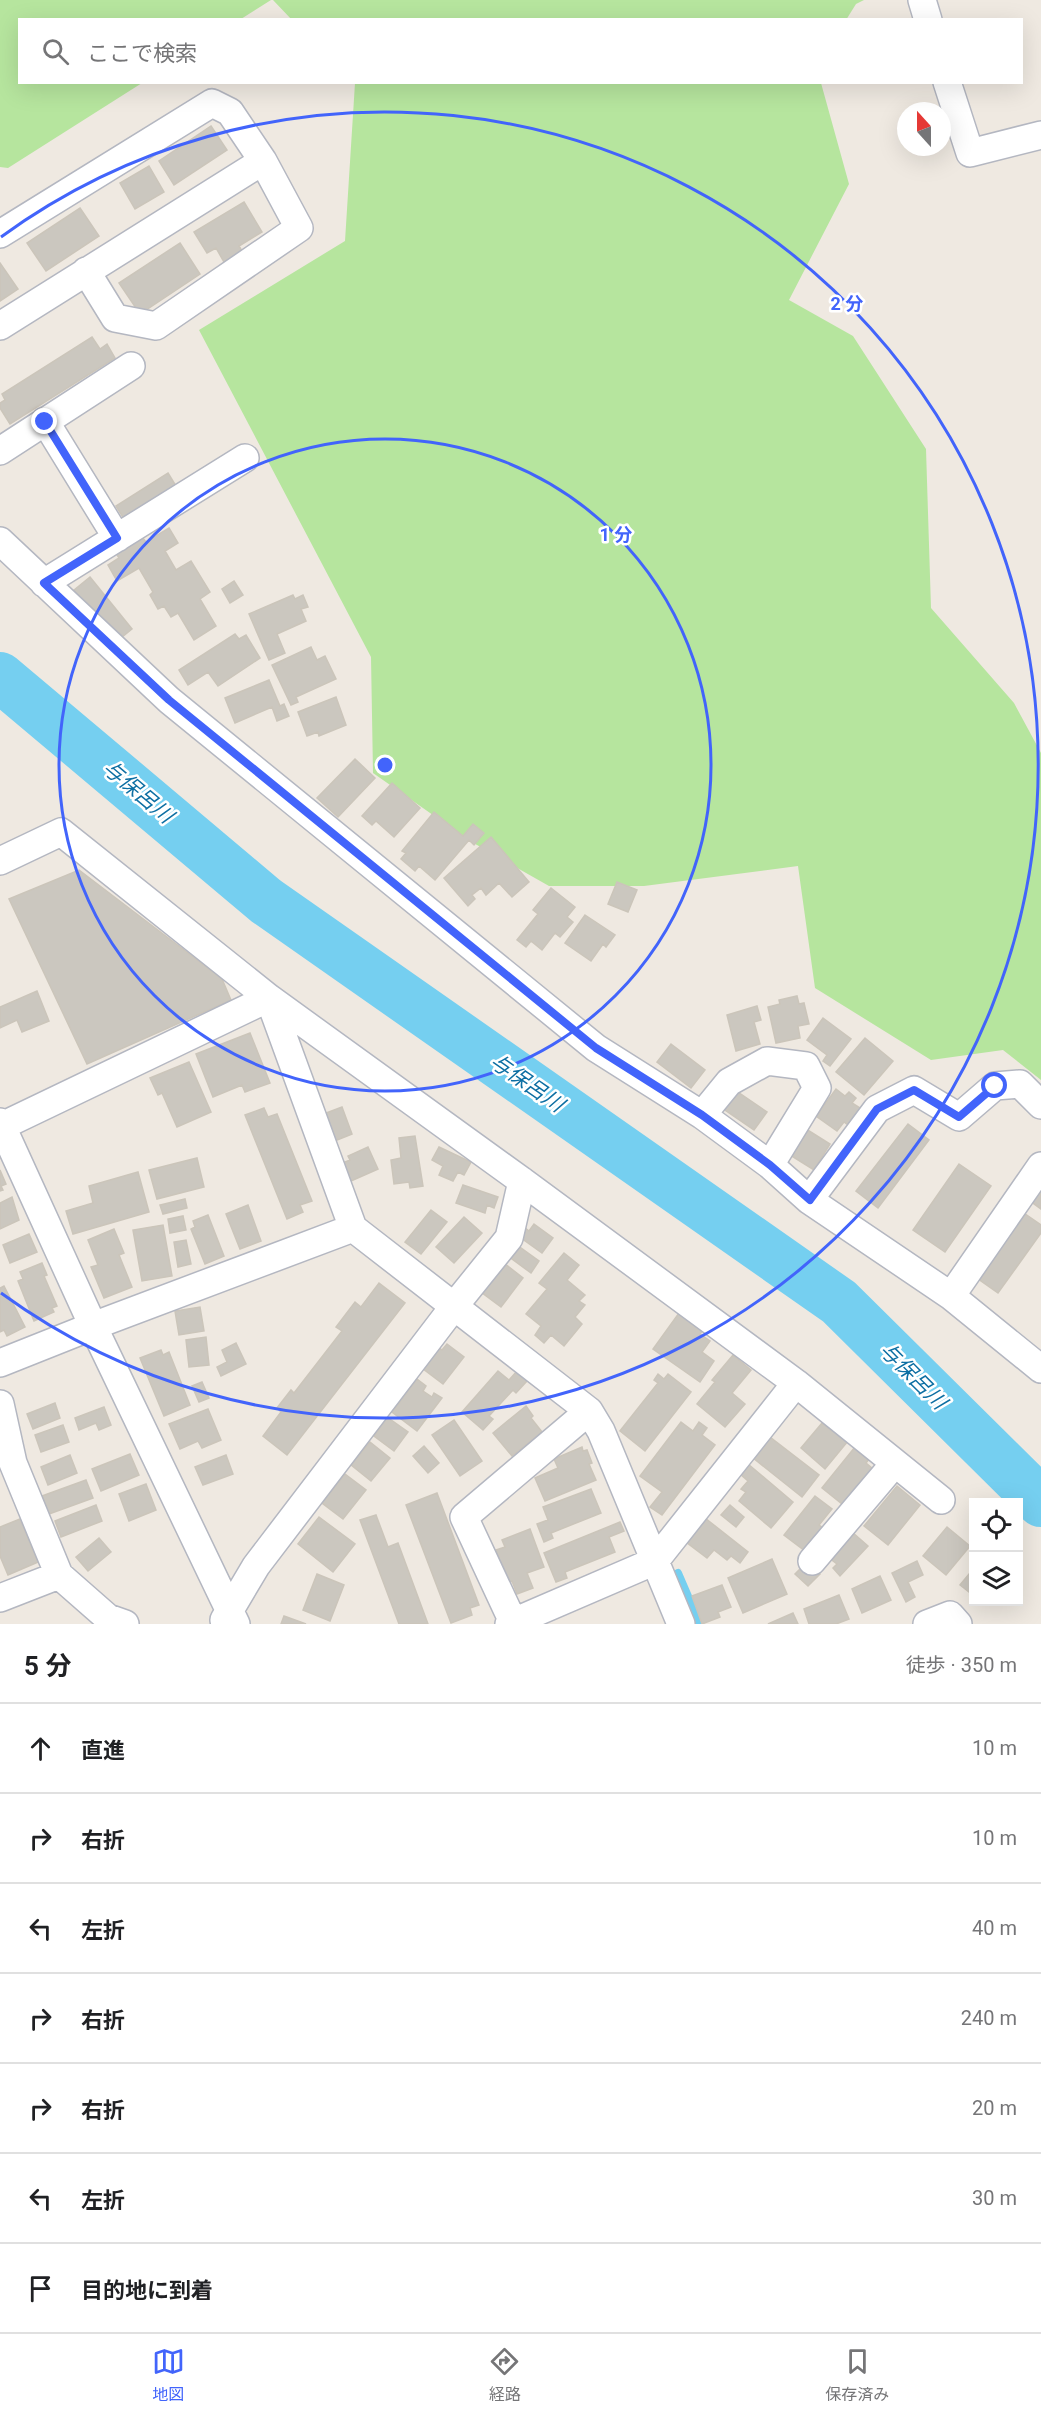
<!DOCTYPE html>
<html lang="ja">
<head>
<meta charset="utf-8">
<style>
  body { margin:0; font-family:Roboto,"Noto Sans JP",sans-serif; background:#f6f6f6; color:#202124 }
  .controls { position:absolute; right:18px; bottom:18px; display:grid; overflow:hidden; border-radius:0px; box-shadow:0 6px 24px #0002 }
  .controls button { width:54px; height:54px; display:grid; place-items:center; padding:0; border:0; border-bottom:2px solid #e0e0e0; background:#fff; color:#202124; font:30px sans-serif }
  .compass { position:absolute; left:897px; top:102px; width:54px; height:54px; border-radius:50%; background:#fff; box-shadow:0 6px 24px #0002; rotate:339deg }
  .stop { position:absolute; width:18px; height:18px; margin:-14px; border:4px solid #4264fb; border-radius:50%; background:#fff }
  .stop.end { background:#4264fb; border-color:#fff; box-shadow:0 2px 6px #0008 }
  .list { margin:0; padding:0; list-style:none }
  h2 { display:flex; justify-content:space-between; align-items:center; height:78px; margin:0; padding:0 24px; font-size:26px }
  h2 small { font-size:20px; font-weight:400; color:#757577 }
  .list li { display:grid; grid-template-columns:39px 1fr auto; gap:18px; align-items:center; box-sizing:border-box; height:90px; padding:0 24px; border-top:2px solid #e0e0e0 }
  .list b { display:block; font-size:22px; white-space:nowrap }
  .list em { font-size:20px; font-style:normal; color:#757577 }
  .icon { flex:none; width:33px; height:33px; fill:none; stroke:currentColor; stroke-width:2; stroke-linecap:round; stroke-linejoin:round }
  .map { position:relative; flex:none; width:1041px; height:1624px; overflow:hidden }
  .search { position:absolute; background:#fff; box-shadow:0 6px 24px #0002; left:18px; right:18px; top:18px; height:66px; display:flex; align-items:center; gap:15px; box-sizing:border-box; padding:0 21px; border-radius:0px; color:#757577; font-size:22px }
  .sheet { height:708px; background:#fff }
  nav { display:flex; justify-content:space-around; align-items:center; box-sizing:border-box; height:84px; border-top:2px solid #e0e0e0; background:#fff; font-size:16px; color:#757577 }
  nav a { display:grid; justify-items:center; gap:3px }
  nav .on { color:#4264fb }
  .map>svg:first-child { display:block }
  .green { fill:#b6e59e }
  .lines { fill:none; stroke-linecap:round; stroke-linejoin:round }
  .stream { stroke:#75cff0; stroke-width:8 }
  .river { stroke:#75cff0; stroke-width:50 }
  .building { fill:#cbc7bf; stroke:#cbc5ba; stroke-width:1.5 }
  .street-casing { stroke:#b4b7c1; stroke-width:30 }
  .street { stroke:#fff; stroke-width:27 }
  .route { stroke:#4264fb; stroke-width:8 }
  .ring { fill:none; stroke:#4264fb; stroke-width:3 }
  .labels { text-anchor:middle; dominant-baseline:central; stroke-width:5; stroke-linejoin:round; paint-order:stroke }
  .water-label { font-size:21px; font-style:italic; fill:#0d6fa3; stroke:#fff }
  .centre { fill:#4264fb; stroke:#fff; stroke-width:3 }
  .ring-label { font-size:18px; text-anchor:middle; font-weight:bold; fill:#4264fb; stroke:#fff; stroke-width:5; stroke-linejoin:round; paint-order:stroke }
</style>
</head>
<body>
<div class="map">
<svg width="1041" height="1624" viewBox="0 0 1041 1624">
  <rect width="100%" height="100%" fill="#efe9e1"/>
  <path class="green" d="M 0,0 L 271,0 L 241,19 L 20,20 L 20,82 L 142,83 L 8,168 L 0,167 Z
    M 273,0 L 864,0 L 856,4 L 846,20 L 292,20 Z
    M 355,83 L 821,83 L 849,184 L 789,300 L 853,336 L 926,449 L 931,608 L 1014,703 L 1041,753 L 1041,1080 L 1003,1050 L 931,1060 L 815,988 L 798,866 L 644,886 L 549,886 L 470,841 L 373,773 L 371,657 L 199,330 L 345,241 Z"/>
  <g class="lines">
    <path class="stream" d="M 678,1573 L 700,1624"/>
    <path class="river" d="M 0,677 L 266,901 L 839,1302 L 1041,1502"/>
  </g>
  <path class="building" d="M 211,126 L 227,150 L 174,185 L 159,161 Z
    M 149,166 L 164,192 L 135,209 L 120,183 Z
    M 244,202 L 262,232 L 239,246 L 242,251 L 224,262 L 216,248 L 207,253 L 194,232 Z
    M 80,208 L 99,236 L 46,271 L 27,243 Z
    M 180,243 L 200,274 L 140,314 L 119,283 Z
    M 0,263 L 18,289 L 0,301 Z
    M 92,337 L 100,349 L 107,344 L 115,358 L 10,424 L 0,408 L 0,403 L 5,400 L 2,394 Z
    M 168,473 L 176,486 L 124,519 L 116,506 Z
    M 169,528 L 178,543 L 165,551 L 176,570 L 191,561 L 210,592 L 200,599 L 216,626 L 194,640 L 178,613 L 171,617 L 164,606 L 158,609 L 150,595 L 153,592 L 139,568 L 117,581 L 108,565 L 119,558 L 116,553 L 142,537 L 146,542 Z
    M 90,577 L 132,629 L 116,642 L 74,590 Z
    M 234,581 L 243,595 L 230,603 L 222,589 Z
    M 293,595 L 295,599 L 303,595 L 308,607 L 301,609 L 306,621 L 277,634 L 285,653 L 269,660 L 249,614 Z
    M 235,634 L 239,639 L 246,635 L 260,658 L 218,686 L 208,672 L 188,685 L 179,670 Z
    M 311,647 L 317,660 L 325,656 L 336,679 L 296,697 L 298,702 L 291,705 L 272,665 Z
    M 269,680 L 280,706 L 284,704 L 289,716 L 277,721 L 272,707 L 235,723 L 225,698 Z
    M 336,697 L 346,725 L 319,736 L 318,732 L 307,736 L 298,712 Z
    M 355,759 L 375,778 L 338,817 L 317,798 Z
    M 392,783 L 420,808 L 394,837 L 376,821 L 372,825 L 362,816 Z
    M 434,812 L 463,836 L 473,824 L 484,833 L 474,845 L 469,840 L 435,880 L 419,866 L 415,871 L 401,859 L 406,853 L 402,851 Z
    M 491,837 L 529,882 L 512,897 L 499,883 L 486,895 L 481,888 L 472,895 L 475,899 L 468,906 L 444,878 Z
    M 79,870 L 222,979 L 231,1000 L 87,1064 L 9,899 Z
    M 617,882 L 637,890 L 628,912 L 608,904 Z
    M 551,888 L 575,907 L 567,917 L 573,922 L 560,937 L 555,933 L 542,950 L 531,941 L 526,947 L 517,940 L 538,914 L 533,910 Z
    M 585,915 L 615,935 L 606,947 L 603,944 L 591,961 L 565,943 Z
    M 37,991 L 49,1021 L 22,1032 L 17,1020 L 0,1028 L 0,1007 Z
    M 797,996 L 799,1004 L 804,1003 L 809,1024 L 798,1026 L 800,1038 L 776,1043 L 768,1007 L 780,1004 L 779,1000 Z
    M 757,1006 L 761,1020 L 754,1022 L 760,1044 L 736,1051 L 727,1015 Z
    M 823,1018 L 851,1039 L 830,1066 L 823,1061 L 827,1055 L 807,1040 Z
    M 250,1033 L 270,1083 L 245,1092 L 242,1085 L 213,1097 L 196,1054 Z
    M 865,1038 L 893,1061 L 864,1095 L 836,1072 Z
    M 671,1044 L 705,1070 L 691,1088 L 657,1062 Z
    M 189,1062 L 211,1112 L 177,1127 L 162,1093 L 158,1095 L 150,1078 Z
    M 836,1089 L 845,1096 L 849,1092 L 856,1098 L 852,1103 L 860,1108 L 848,1125 L 844,1122 L 837,1131 L 816,1116 Z
    M 735,1090 L 767,1112 L 754,1130 L 722,1108 Z
    M 342,1107 L 352,1134 L 332,1142 L 321,1115 Z
    M 264,1108 L 268,1117 L 277,1114 L 312,1201 L 300,1205 L 303,1212 L 287,1219 L 245,1115 Z
    M 908,1124 L 929,1140 L 878,1208 L 856,1191 Z
    M 806,1129 L 830,1144 L 814,1170 L 790,1155 Z
    M 415,1136 L 423,1186 L 410,1188 L 409,1182 L 394,1184 L 391,1160 L 401,1158 L 399,1138 Z
    M 368,1147 L 378,1169 L 351,1181 L 343,1163 L 350,1160 L 348,1156 Z
    M 439,1147 L 471,1162 L 464,1175 L 458,1172 L 453,1181 L 439,1175 L 443,1166 L 432,1160 Z
    M 197,1158 L 204,1187 L 157,1199 L 149,1170 Z
    M 959,1164 L 991,1186 L 945,1252 L 913,1230 Z
    M 0,1170 L 6,1184 L 1,1186 L 3,1190 L 0,1191 Z
    M 138,1172 L 149,1212 L 73,1234 L 66,1211 L 93,1203 L 89,1186 Z
    M 1041,1179 L 1041,1209 L 1026,1198 Z
    M 463,1185 L 498,1197 L 494,1208 L 487,1205 L 485,1213 L 456,1203 Z
    M 12,1197 L 19,1220 L 0,1229 L 0,1203 Z
    M 185,1199 L 187,1208 L 163,1214 L 160,1205 Z
    M 248,1205 L 261,1241 L 240,1249 L 226,1214 Z
    M 431,1210 L 447,1222 L 421,1254 L 405,1242 Z
    M 1021,1211 L 1041,1225 L 1041,1233 L 998,1293 L 974,1276 Z
    M 208,1215 L 224,1256 L 205,1264 L 191,1229 L 195,1227 L 193,1221 Z
    M 183,1216 L 186,1230 L 170,1233 L 168,1219 Z
    M 464,1217 L 482,1233 L 454,1263 L 436,1247 Z
    M 534,1224 L 553,1238 L 542,1253 L 517,1235 L 524,1227 L 529,1231 Z
    M 163,1225 L 172,1276 L 142,1281 L 133,1230 Z
    M 114,1229 L 124,1253 L 119,1255 L 132,1287 L 104,1298 L 91,1267 L 98,1265 L 88,1240 Z
    M 29,1234 L 37,1252 L 10,1263 L 3,1245 Z
    M 186,1240 L 191,1264 L 178,1267 L 174,1242 Z
    M 517,1245 L 539,1261 L 531,1273 L 508,1256 Z
    M 564,1253 L 579,1265 L 567,1280 L 585,1295 L 579,1301 L 585,1305 L 575,1317 L 582,1324 L 564,1346 L 551,1335 L 544,1343 L 535,1335 L 541,1326 L 526,1314 L 547,1289 L 539,1283 Z
    M 42,1263 L 47,1275 L 44,1276 L 57,1306 L 52,1308 L 54,1312 L 34,1321 L 18,1281 L 23,1279 L 20,1272 Z
    M 504,1263 L 523,1278 L 501,1307 L 481,1292 Z
    M 379,1283 L 405,1303 L 287,1455 L 263,1436 L 281,1412 L 277,1408 L 291,1390 L 294,1393 L 342,1331 L 336,1327 L 355,1302 L 361,1307 Z
    M 4,1286 L 25,1327 L 7,1336 L 4,1330 L 0,1332 L 0,1288 Z
    M 200,1307 L 204,1331 L 179,1335 L 175,1311 Z
    M 679,1313 L 703,1330 L 700,1334 L 710,1341 L 702,1352 L 714,1361 L 700,1382 L 653,1349 Z
    M 206,1337 L 209,1365 L 189,1367 L 186,1340 Z
    M 236,1343 L 246,1364 L 221,1376 L 217,1367 L 227,1362 L 222,1350 Z
    M 447,1344 L 464,1357 L 443,1384 L 422,1368 L 438,1347 L 442,1350 Z
    M 161,1350 L 163,1355 L 169,1352 L 190,1405 L 164,1416 L 140,1358 Z
    M 733,1355 L 751,1370 L 732,1393 L 745,1404 L 725,1427 L 697,1404 L 715,1382 L 712,1380 Z
    M 498,1371 L 509,1380 L 517,1371 L 527,1381 L 516,1393 L 513,1390 L 489,1416 L 493,1419 L 483,1430 L 462,1412 Z
    M 658,1374 L 664,1379 L 668,1374 L 691,1392 L 645,1451 L 620,1431 L 658,1383 L 654,1380 Z
    M 417,1379 L 426,1386 L 423,1391 L 432,1397 L 434,1393 L 442,1398 L 417,1431 L 392,1412 Z
    M 202,1382 L 209,1398 L 199,1402 L 192,1386 Z
    M 55,1403 L 60,1418 L 33,1429 L 27,1414 Z
    M 526,1406 L 533,1416 L 531,1418 L 542,1432 L 512,1456 L 493,1433 Z
    M 104,1407 L 111,1425 L 99,1430 L 96,1423 L 79,1430 L 75,1418 Z
    M 208,1409 L 221,1440 L 202,1448 L 198,1441 L 180,1449 L 169,1424 Z
    M 387,1417 L 408,1432 L 394,1451 L 374,1436 Z
    M 454,1420 L 482,1461 L 460,1476 L 432,1435 Z
    M 681,1422 L 693,1431 L 699,1422 L 707,1428 L 702,1435 L 715,1445 L 662,1515 L 650,1507 L 662,1492 L 640,1476 Z
    M 822,1423 L 832,1431 L 837,1425 L 848,1441 L 825,1469 L 801,1448 Z
    M 63,1425 L 69,1442 L 41,1452 L 35,1435 Z
    M 770,1437 L 819,1475 L 802,1497 L 753,1458 Z
    M 370,1442 L 390,1458 L 371,1481 L 351,1465 Z
    M 859,1442 L 873,1454 L 866,1463 L 872,1468 L 842,1504 L 822,1488 Z
    M 424,1446 L 439,1463 L 428,1473 L 413,1456 Z
    M 582,1447 L 583,1451 L 587,1450 L 592,1463 L 589,1464 L 596,1480 L 545,1501 L 535,1478 L 558,1468 L 554,1459 Z
    M 130,1454 L 139,1475 L 101,1491 L 92,1469 Z
    M 70,1455 L 77,1473 L 48,1485 L 41,1467 Z
    M 226,1455 L 233,1474 L 203,1485 L 195,1467 Z
    M 748,1464 L 793,1502 L 771,1528 L 739,1501 L 746,1492 L 741,1489 L 748,1481 L 740,1474 Z
    M 345,1474 L 366,1490 L 343,1519 L 322,1503 Z
    M 86,1480 L 93,1498 L 49,1514 L 42,1496 Z
    M 146,1484 L 156,1510 L 129,1521 L 119,1494 Z
    M 897,1486 L 920,1505 L 888,1545 L 864,1526 Z
    M 591,1489 L 601,1513 L 551,1533 L 553,1538 L 544,1542 L 537,1524 L 548,1520 L 543,1507 Z
    M 437,1493 L 479,1605 L 470,1608 L 472,1615 L 451,1623 L 406,1505 Z
    M 815,1496 L 832,1509 L 819,1525 L 823,1528 L 805,1551 L 784,1535 Z
    M 96,1505 L 102,1521 L 61,1537 L 55,1521 Z
    M 730,1505 L 744,1517 L 736,1527 L 721,1515 Z
    M 376,1515 L 388,1547 L 398,1543 L 428,1624 L 399,1624 L 360,1520 Z
    M 319,1517 L 355,1544 L 333,1572 L 298,1544 Z
    M 705,1518 L 748,1552 L 740,1563 L 731,1556 L 727,1560 L 714,1550 L 707,1558 L 686,1542 Z
    M 20,1519 L 38,1562 L 8,1575 L 0,1556 L 0,1527 Z
    M 620,1522 L 624,1531 L 609,1537 L 615,1552 L 565,1572 L 567,1578 L 556,1582 L 544,1553 Z
    M 947,1527 L 970,1546 L 946,1575 L 923,1556 Z
    M 530,1529 L 544,1567 L 527,1573 L 533,1588 L 517,1594 L 512,1581 L 508,1583 L 496,1550 L 505,1547 L 502,1540 Z
    M 852,1532 L 868,1546 L 840,1576 L 833,1568 L 837,1564 L 829,1558 Z
    M 99,1538 L 111,1552 L 88,1571 L 76,1557 Z
    M 772,1559 L 787,1594 L 743,1613 L 728,1578 Z
    M 917,1561 L 923,1575 L 908,1582 L 915,1597 L 906,1602 L 892,1573 Z
    M 807,1562 L 820,1574 L 808,1586 L 795,1574 Z
    M 974,1568 L 974,1596 L 960,1585 Z
    M 317,1574 L 344,1585 L 330,1621 L 303,1610 Z
    M 880,1576 L 891,1600 L 862,1613 L 852,1589 Z
    M 722,1585 L 731,1607 L 718,1612 L 720,1617 L 702,1624 L 692,1596 Z
    M 839,1595 L 849,1619 L 836,1624 L 809,1624 L 804,1609 Z
    M 793,1613 L 798,1624 L 768,1624 Z
    M 284,1616 L 306,1624 L 281,1624 Z"/>
  <g class="lines">
    <defs>
      <path id="street" d="M 922,0 L 928,20
        M 947,82 L 970,153 L 1041,135
        M 0,234 L 212,103 L 230,112 L 263,161 L 299,228 L 156,326 L 115,318 L 86,271
        M 0,326 L 263,161
        M 45,421 L 117,538
        M 0,451 L 131,366
        M 0,541 L 169,700 L 596,1048 L 702,1115 L 770,1165 L 809,1200 L 951,1296 L 1041,1369
        M 44,583 L 245,458
        M 0,861 L 61,832 L 269,998 L 522,1181 L 796,1383 L 941,1500
        M 702,1115 L 729,1082 L 767,1061 L 806,1066 L 817,1088 L 770,1165
        M 0,1122 L 93,1326 L 236,1624
        M 2,1126 L 269,998 L 353,1228 L 589,1411 L 601,1431 L 681,1624
        M 809,1200 L 877,1109 L 914,1090 L 959,1117 L 995,1086 L 1020,1084 L 1041,1105
        M 951,1296 L 1041,1166
        M 0,1363 L 93,1326 L 353,1228
        M 0,1404 L 13,1463 L 59,1575 L 108,1618 L 125,1624
        M 812,1561 L 895,1463
        M 0,1598 L 59,1575
        M 224,1620 L 256,1566 L 455,1305 L 509,1238 L 522,1181
        M 513,1622 L 464,1517 L 589,1411
        M 509,1624 L 655,1561 L 796,1383
        M 927,1624 L 950,1615 L 958,1624"/>
    </defs>
    <use href="#street" class="street-casing"/>
    <use href="#street" class="street"/>
  </g>
  <g class="lines">
    <path class="route" d="M 45,422 L 117,538 L 44,583 L 169,700 L 596,1048 L 702,1115 L 770,1165 L 810,1200 L 877,1109 L 914,1090 L 959,1117 L 995,1086"/>
  </g>
  <g class="ring">
    <circle cx="385" cy="765" r="326"/>
    <path d="M1 237A653 653 0 1 1 1 1293"/>
  </g>
  <g class="labels">
    <g class="water-label">
      <text transform="translate(138 792) rotate(40)">与保呂川</text>
      <text transform="translate(527 1083) rotate(35)">与保呂川</text>
      <text transform="translate(913 1376) rotate(45)">与保呂川</text>
    </g>
  </g>
  <circle cx="385" cy="765" r="9" class="centre"/>
  <g class="ring-label">
    <text x="847" y="310">2 分</text>
    <text x="616" y="541">1 分</text>
  </g>
</svg>
<div class="controls">
<button><svg class="icon" aria-label="locate" viewBox="0 0 24 24"><circle cx="12" cy="12" r="6"/><path d="M12 2v4M12 18v4M2 12h4M18 12h4"/></svg></button>
<button><svg class="icon" aria-label="layers" viewBox="0 0 24 24"><path d="M12 4l9 5-9 5-9-5zM3 14l9 5 9-5"/></svg></button>
</div>
<svg class="compass" viewBox="-18 -18 36 36"><path d="M0-13l5 13h-10z" fill="#e53935"/><path d="M0 13l5-13h-10z" fill="#757577"/></svg>
<div class="stop" style="left:995px;top:1086px"></div>
<div class="stop end" style="left:45px;top:422px"></div>
<div class="search"><svg class="icon" aria-label="search" viewBox="0 0 24 24"><circle cx="10" cy="10" r="6"/><path d="M15 15l6 6"/></svg>ここで検索</div>
</div>
<section class="sheet">
<h2>5 分<small>徒歩 · 350 m</small></h2>
<ul class="list">
<li><svg class="icon" aria-label="ahead" viewBox="0 0 24 24"><path d="M12 20V5M6 11l6-6 6 6"/></svg><div><b>直進</b></div><em>10 m</em></li>
<li><svg class="icon" aria-label="right" viewBox="0 0 24 24"><path d="M7 20v-9h11M14 6l5 5-5 5"/></svg><div><b>右折</b></div><em>10 m</em></li>
<li><svg class="icon" aria-label="left" viewBox="0 0 24 24"><path d="M17 20v-9H6M10 6l-5 5 5 5"/></svg><div><b>左折</b></div><em>40 m</em></li>
<li><svg class="icon" aria-label="right" viewBox="0 0 24 24"><path d="M7 20v-9h11M14 6l5 5-5 5"/></svg><div><b>右折</b></div><em>240 m</em></li>
<li><svg class="icon" aria-label="right" viewBox="0 0 24 24"><path d="M7 20v-9h11M14 6l5 5-5 5"/></svg><div><b>右折</b></div><em>20 m</em></li>
<li><svg class="icon" aria-label="left" viewBox="0 0 24 24"><path d="M17 20v-9H6M10 6l-5 5 5 5"/></svg><div><b>左折</b></div><em>30 m</em></li>
<li><svg class="icon" aria-label="arrive" viewBox="0 0 24 24"><path d="M6 21V4h12l-3 4 3 4H6"/></svg><div><b>目的地に到着</b></div></li>
</ul>
</section>
<nav>
<a class="on"><svg class="icon" aria-label="map" viewBox="0 0 24 24"><path d="M3 6l6-2 6 2 6-2v14l-6 2-6-2-6 2zM9 4v14M15 6v14"/></svg>地図</a>
<a><svg class="icon" aria-label="directions" viewBox="0 0 24 24"><path d="M12 3l9 9-9 9-9-9zM9 14v-3h6M13 9l2 2-2 2"/></svg>経路</a>
<a><svg class="icon" aria-label="saved" viewBox="0 0 24 24"><path d="M7 4h10v16l-5-4-5 4z"/></svg>保存済み</a>
</nav>
</body>
</html>
